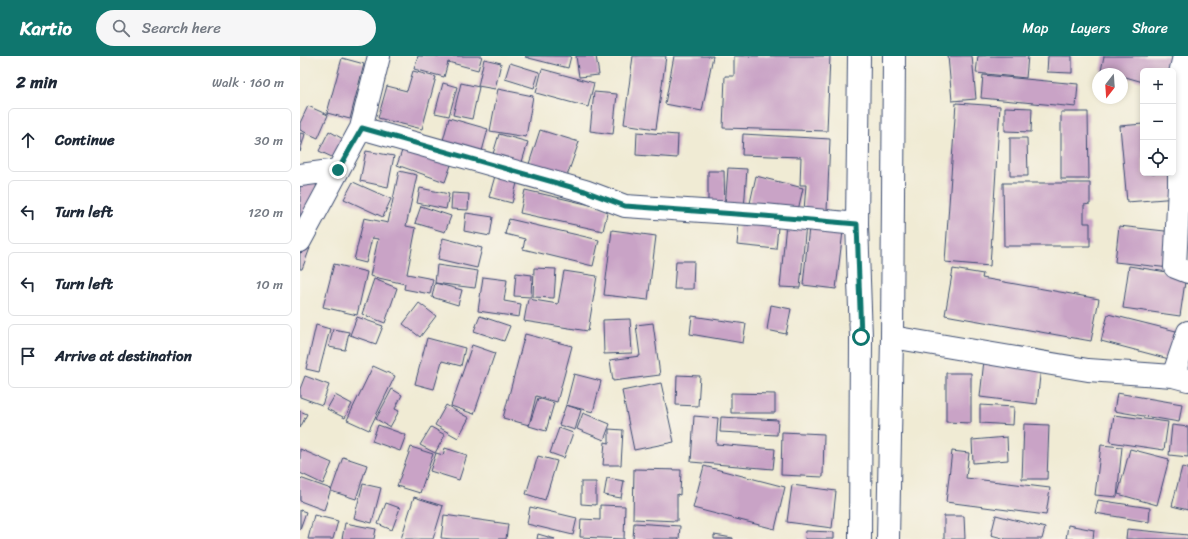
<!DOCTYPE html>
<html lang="en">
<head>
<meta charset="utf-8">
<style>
  body { margin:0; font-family:Sriracha,sans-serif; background:#f6f6f7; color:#1f2937 }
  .controls { position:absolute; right:12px; top:12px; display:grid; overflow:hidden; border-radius:6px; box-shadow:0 2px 6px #0003 }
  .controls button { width:36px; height:36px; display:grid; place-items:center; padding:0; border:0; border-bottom:1px solid #e0e1e3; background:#fff; color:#1f2937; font:20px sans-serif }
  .compass { position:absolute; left:792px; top:12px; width:36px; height:36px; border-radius:50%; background:#fff; box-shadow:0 2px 6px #0003; rotate:197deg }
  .stop { position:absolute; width:12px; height:12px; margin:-9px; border:3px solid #0f766e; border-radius:50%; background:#fff }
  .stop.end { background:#0f766e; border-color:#fff; box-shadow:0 1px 4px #0008 }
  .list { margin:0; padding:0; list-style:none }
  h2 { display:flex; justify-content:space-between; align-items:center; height:52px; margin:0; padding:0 16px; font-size:17px }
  h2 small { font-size:13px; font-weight:400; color:#747a83 }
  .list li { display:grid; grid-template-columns:26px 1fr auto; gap:12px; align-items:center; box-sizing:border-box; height:64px; margin:0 8px 8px; padding:0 8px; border:1px solid #e0e1e3; border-radius:6px }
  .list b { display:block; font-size:15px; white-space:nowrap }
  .list em { font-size:13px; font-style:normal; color:#747a83 }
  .icon { flex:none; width:22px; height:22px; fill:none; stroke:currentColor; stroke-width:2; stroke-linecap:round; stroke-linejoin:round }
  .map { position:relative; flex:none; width:888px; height:483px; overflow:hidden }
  header { display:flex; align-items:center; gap:24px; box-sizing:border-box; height:56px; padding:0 20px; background:#0f766e; color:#fff }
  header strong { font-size:19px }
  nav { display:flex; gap:22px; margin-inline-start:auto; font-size:14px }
  .search { width:280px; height:36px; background:#f6f6f7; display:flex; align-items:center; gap:10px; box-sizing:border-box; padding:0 14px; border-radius:22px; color:#747a83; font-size:15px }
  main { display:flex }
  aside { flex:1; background:#fff }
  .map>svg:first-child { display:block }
  .building { fill:#c9a3c6 }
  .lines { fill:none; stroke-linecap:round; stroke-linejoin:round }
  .minor-casing { stroke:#3b4b70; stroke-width:24 }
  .tertiary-casing { stroke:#3b4b70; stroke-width:24 }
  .minor { stroke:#fff; stroke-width:22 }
  .tertiary { stroke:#fff; stroke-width:22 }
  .route { stroke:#0f766e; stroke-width:5 }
</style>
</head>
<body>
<header>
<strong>Kartio</strong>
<div class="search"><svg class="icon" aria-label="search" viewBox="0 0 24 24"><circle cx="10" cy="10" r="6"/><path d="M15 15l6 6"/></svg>Search here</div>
<nav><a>Map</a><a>Layers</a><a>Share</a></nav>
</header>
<main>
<aside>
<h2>2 min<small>Walk · 160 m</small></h2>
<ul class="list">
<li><svg class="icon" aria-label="ahead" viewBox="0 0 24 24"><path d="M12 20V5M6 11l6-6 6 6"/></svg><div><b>Continue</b></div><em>30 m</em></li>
<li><svg class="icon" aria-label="left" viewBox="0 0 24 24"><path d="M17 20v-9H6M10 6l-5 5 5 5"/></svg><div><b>Turn left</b></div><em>120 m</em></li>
<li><svg class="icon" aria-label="left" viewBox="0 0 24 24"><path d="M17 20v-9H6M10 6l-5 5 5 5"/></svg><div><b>Turn left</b></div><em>10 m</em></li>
<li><svg class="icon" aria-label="arrive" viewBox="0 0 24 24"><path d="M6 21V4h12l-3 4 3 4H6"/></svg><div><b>Arrive at destination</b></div></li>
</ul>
</aside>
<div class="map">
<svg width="888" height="483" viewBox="0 0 888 483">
  <rect width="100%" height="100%" fill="#f7f3e8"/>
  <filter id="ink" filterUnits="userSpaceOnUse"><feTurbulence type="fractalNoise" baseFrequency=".025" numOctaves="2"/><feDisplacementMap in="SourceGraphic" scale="8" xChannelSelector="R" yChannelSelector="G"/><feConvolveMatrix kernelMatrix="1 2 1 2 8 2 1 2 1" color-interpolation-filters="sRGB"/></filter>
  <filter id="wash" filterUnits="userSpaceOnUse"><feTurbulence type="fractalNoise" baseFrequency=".012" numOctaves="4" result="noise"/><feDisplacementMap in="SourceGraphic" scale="16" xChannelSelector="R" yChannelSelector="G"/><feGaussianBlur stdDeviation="0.9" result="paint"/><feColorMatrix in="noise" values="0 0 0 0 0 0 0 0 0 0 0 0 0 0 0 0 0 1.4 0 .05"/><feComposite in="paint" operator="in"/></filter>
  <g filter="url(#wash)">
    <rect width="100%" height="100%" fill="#f0ebd4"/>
    <g id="blocks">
      <path class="building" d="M 118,0 L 182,0 L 178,14 L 148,6 L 144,21 L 114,13 Z
        M 226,0 L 271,0 L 268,12 L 225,1 Z
        M 276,0 L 296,0 L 299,19 L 279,21 Z
        M 333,0 L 366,0 L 356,73 L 324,68 Z
        M 374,0 L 413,0 L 402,55 L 365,48 Z
        M 434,0 L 530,0 L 527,75 L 423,72 L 425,20 L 434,20 Z
        M 648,0 L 672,0 L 676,43 L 652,45 Z
        M 678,0 L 728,0 L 726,22 L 676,17 Z
        M 748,0 L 772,0 L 772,17 L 747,16 Z
        M 804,0 L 869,0 L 882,3 L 873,15 L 843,15 L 843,26 L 822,20 L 822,18 L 813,18 L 801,15 Z
        M 42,2 L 64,8 L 50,63 L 27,57 Z
        M 184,3 L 201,7 L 195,33 L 178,30 Z
        M 210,7 L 239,16 L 234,32 L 205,23 Z
        M 242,13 L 294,27 L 288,51 L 236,37 Z
        M 113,15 L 136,21 L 122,73 L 78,62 L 87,30 L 107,35 Z
        M 683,19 L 778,28 L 776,51 L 681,42 Z
        M 143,27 L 157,31 L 149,60 L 135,57 Z
        M 161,27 L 179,31 L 172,63 L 153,59 Z
        M 198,33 L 233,40 L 226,81 L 190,75 Z
        M 294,36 L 317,38 L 313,78 L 290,75 Z
        M 656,47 L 700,50 L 690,210 L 645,206 Z
        M 8,50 L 28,59 L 18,82 L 0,74 L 0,67 Z
        M 705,51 L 732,52 L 731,76 L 705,75 Z
        M 761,56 L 788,56 L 789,123 L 761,123 Z
        M 149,62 L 188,73 L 181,99 L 142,88 Z
        M 843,68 L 843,117 L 874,117 L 877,142 L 827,146 L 820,70 Z
        M 240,74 L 279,86 L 266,123 L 228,111 Z
        M 29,75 L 43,83 L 34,102 L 19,95 Z
        M 337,76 L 378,79 L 377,102 L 336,99 Z
        M 0,77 L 5,78 L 0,96 Z
        M 199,78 L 228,86 L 222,106 L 193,98 Z
        M 443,78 L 530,83 L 527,155 L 504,154 L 506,129 L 500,129 L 501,101 L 442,99 Z
        M 710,82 L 727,82 L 728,120 L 710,120 Z
        M 103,92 L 151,109 L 145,126 L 97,109 Z
        M 66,95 L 94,100 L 88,131 L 60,125 Z
        M 428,112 L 447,113 L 444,153 L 425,152 Z
        M 99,115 L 117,119 L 106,170 L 116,172 L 107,218 L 133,223 L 130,238 L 104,233 L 105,228 L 70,220 L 78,183 L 72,182 L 66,207 L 54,204 L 64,162 L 88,167 Z
        M 408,115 L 424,115 L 425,151 L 408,151 Z
        M 195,120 L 217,127 L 212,147 L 189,141 Z
        M 456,120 L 503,132 L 497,159 L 450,147 Z
        M 17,126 L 7,186 L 0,185 L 0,129 Z
        M 53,126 L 91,143 L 83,161 L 44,143 Z
        M 703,127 L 790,127 L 790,148 L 784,149 L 784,167 L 790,167 L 790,190 L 704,190 Z
        M 120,132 L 149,138 L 146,153 L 117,147 Z
        M 225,134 L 308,153 L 303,175 L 220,157 Z
        M 152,137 L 169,138 L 168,154 L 151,153 Z
        M 121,150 L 151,160 L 145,176 L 115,167 Z
        M 166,157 L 193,161 L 190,180 L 164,175 Z
        M 209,163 L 299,184 L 293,210 L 223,193 L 225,183 L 205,178 Z
        M 439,167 L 478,171 L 476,193 L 437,189 Z
        M 486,167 L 506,168 L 500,232 L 480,231 Z
        M 819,170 L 874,176 L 870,212 L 815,206 Z
        M 509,171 L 543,175 L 536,233 L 503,229 Z
        M 312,174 L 356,180 L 348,244 L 304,239 Z
        M 143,182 L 182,192 L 177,212 L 138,203 Z
        M 0,188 L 10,192 L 2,213 L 0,213 Z
        M 376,205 L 394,205 L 393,233 L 374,233 Z
        M 34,208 L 67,216 L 57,259 L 23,251 Z
        M 137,209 L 178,215 L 175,232 L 135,227 Z
        M 829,210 L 886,219 L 880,260 L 823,252 Z
        M 234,212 L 256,213 L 254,242 L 233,241 Z
        M 653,213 L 683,218 L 682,222 L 799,243 L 791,285 L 645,259 Z
        M 264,215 L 297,220 L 288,275 L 224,265 L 228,243 L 258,248 Z
        M 216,217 L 232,219 L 231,241 L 214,240 Z
        M 183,221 L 207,224 L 204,245 L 221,248 L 219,261 L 178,255 Z
        M 74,223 L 97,232 L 85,267 L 62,258 Z
        M 135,227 L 162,234 L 158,249 L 132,241 Z
        M 119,247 L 136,260 L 120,281 L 103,268 Z
        M 471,249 L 491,253 L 486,278 L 467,274 Z
        M 808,258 L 876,275 L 869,303 L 801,285 Z
        M 180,260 L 210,270 L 204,285 L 174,275 Z
        M 392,260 L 446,268 L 443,287 L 390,278 Z
        M 57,261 L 83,270 L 76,288 L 50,279 Z
        M 330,263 L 332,297 L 304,298 L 303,264 Z
        M 353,267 L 360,319 L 313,325 L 310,304 L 340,300 L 336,269 Z
        M 16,269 L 30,273 L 19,316 L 6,313 Z
        M 33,273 L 49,276 L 45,294 L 29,291 Z
        M 225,278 L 272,290 L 257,346 L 236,340 L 229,369 L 203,362 Z
        M 127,282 L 165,292 L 161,310 L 142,305 L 134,333 L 115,328 Z
        M 172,289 L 195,297 L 174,358 L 151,350 Z
        M 684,304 L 741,310 L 737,348 L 680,341 Z
        M 73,310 L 95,320 L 69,374 L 47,364 Z
        M 646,317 L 671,317 L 671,367 L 646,366 Z
        M 274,318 L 301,325 L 293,356 L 266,349 Z
        M 377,319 L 400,320 L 398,350 L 376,349 Z
        M 5,320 L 29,329 L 22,349 L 0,341 L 0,333 Z
        M 361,327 L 374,386 L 334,394 L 322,335 Z
        M 92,333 L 102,339 L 95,353 L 99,355 L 90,371 L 76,363 Z
        M 431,337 L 475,338 L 475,357 L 431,357 Z
        M 817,337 L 882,348 L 879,366 L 814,355 Z
        M 35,339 L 52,348 L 45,362 L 27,353 Z
        M 238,342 L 254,347 L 246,375 L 229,370 Z
        M 146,349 L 169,362 L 158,382 L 135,369 Z
        M 266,349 L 281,354 L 275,374 L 259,369 Z
        M 680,349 L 714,351 L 713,369 L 680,367 Z
        M 0,355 L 7,358 L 0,372 Z
        M 283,357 L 310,368 L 304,384 L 277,373 Z
        M 814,359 L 868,366 L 864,394 L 810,386 Z
        M 394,360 L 418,362 L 416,388 L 475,393 L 473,413 L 391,406 Z
        M 421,361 L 478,364 L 477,379 L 420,376 Z
        M 724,368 L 749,369 L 747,423 L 722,423 Z
        M 78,369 L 106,379 L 100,395 L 72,385 Z
        M 872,369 L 888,371 L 888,401 L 869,399 Z
        M 131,371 L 145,379 L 135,397 L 120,389 Z
        M 259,372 L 273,377 L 264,402 L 250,397 Z
        M 309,373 L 323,374 L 321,409 L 303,409 L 305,386 L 309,387 Z
        M 482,376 L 524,378 L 523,421 L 481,419 Z
        M 707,381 L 708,404 L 673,407 L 672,384 Z
        M 801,389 L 822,391 L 817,441 L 795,439 Z
        M 111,391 L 133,398 L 120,437 L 97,430 Z
        M 145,392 L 167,399 L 159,424 L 130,415 L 136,397 L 143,399 Z
        M 0,393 L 32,407 L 23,428 L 0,417 Z
        M 830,393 L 869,403 L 857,449 L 818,438 Z
        M 652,395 L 669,397 L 666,422 L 750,432 L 746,459 L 646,446 Z
        M 238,400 L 257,405 L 245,444 L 226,438 Z
        M 43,401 L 67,409 L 56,443 L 31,435 Z
        M 404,410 L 485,431 L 475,473 L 393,452 Z
        M 882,411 L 888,412 L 888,454 L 872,450 Z
        M 334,413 L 381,414 L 380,439 L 377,438 L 377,465 L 333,463 Z
        M 0,422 L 31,433 L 24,454 L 0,445 Z
        M 307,422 L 324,425 L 321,442 L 304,439 Z
        M 281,426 L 296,426 L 296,449 L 281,448 Z
        M 63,428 L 81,432 L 72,467 L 54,462 Z
        M 492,429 L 536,435 L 532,472 L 487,466 Z
        M 114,441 L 143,450 L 133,483 L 101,483 Z
        M 798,444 L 850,452 L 849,466 L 795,457 Z
        M 86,447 L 100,452 L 92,474 L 78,468 Z
        M 300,449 L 325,450 L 324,483 L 280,481 L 281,463 L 300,464 Z
        M 230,451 L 277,462 L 273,479 L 227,468 Z
        M 0,454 L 6,456 L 0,473 Z
        M 14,459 L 38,465 L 33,483 L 8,483 Z
        M 144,459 L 208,468 L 206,483 L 152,483 L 141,482 Z
        M 696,459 L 745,472 L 742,483 L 706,483 L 691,479 Z
        M 644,460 L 664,460 L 665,483 L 644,483 Z
        M 45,467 L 76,473 L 74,483 L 42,483 Z
        M 334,467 L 380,470 L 379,483 L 333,483 Z
        M 768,469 L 794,474 L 793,483 L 766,483 Z
        M 827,473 L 888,479 L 888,483 L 826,483 Z
        M 506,475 L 534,476 L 534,483 L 505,483 Z
        M 238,478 L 255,483 L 237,483 Z
        M 414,479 L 433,482 L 433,483 L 414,483 Z"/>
    </g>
  </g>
  <g filter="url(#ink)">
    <use href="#blocks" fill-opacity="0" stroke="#3b4b70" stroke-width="1"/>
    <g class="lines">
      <defs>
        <path id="minor" d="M 884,0 L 879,22 L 879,130 L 875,211 L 888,216
          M 61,72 L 285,135 L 325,150 L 464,159 L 557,168
          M 0,119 L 38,114
          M 0,185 L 61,72 L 79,0
          M 592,281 L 788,314 L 873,320 L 888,324
          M 873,320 L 888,276"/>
        <path id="tertiary" d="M 559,0 L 557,168 L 561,281 L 560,483
          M 588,483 L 592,281 L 594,0"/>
      </defs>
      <use href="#minor" class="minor-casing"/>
      <use href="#tertiary" class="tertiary-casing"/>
      <use href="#minor" class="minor"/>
      <use href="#tertiary" class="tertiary"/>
    </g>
  </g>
  <g class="lines" filter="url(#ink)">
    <path class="route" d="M 38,114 L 62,72 L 285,135 L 325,150 L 464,160 L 557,168 L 561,281"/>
  </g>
</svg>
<div class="controls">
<button>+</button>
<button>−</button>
<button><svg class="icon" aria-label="locate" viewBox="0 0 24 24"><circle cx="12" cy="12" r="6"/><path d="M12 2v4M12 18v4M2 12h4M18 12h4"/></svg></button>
</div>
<svg class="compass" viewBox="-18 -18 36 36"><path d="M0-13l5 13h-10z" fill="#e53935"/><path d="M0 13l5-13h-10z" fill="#747a83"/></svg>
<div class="stop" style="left:561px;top:281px"></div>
<div class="stop end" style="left:38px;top:114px"></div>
</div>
</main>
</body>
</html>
